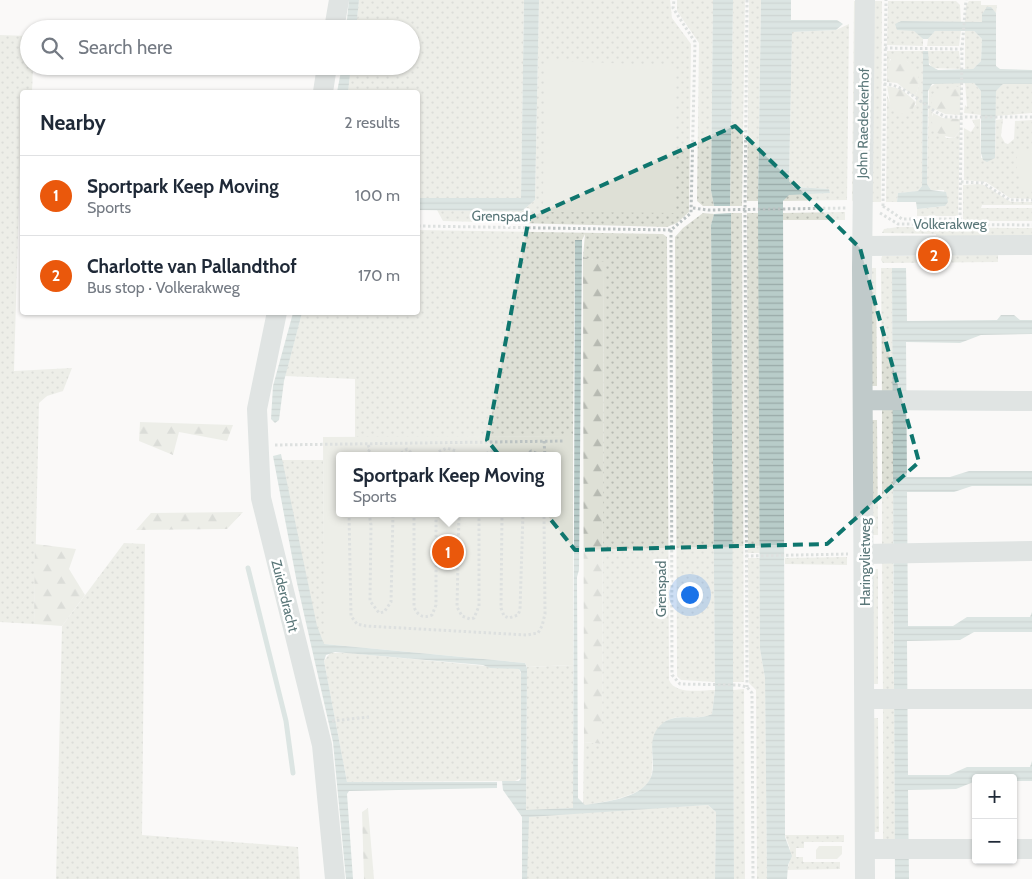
<!DOCTYPE html>
<html lang="en">
<head>
<meta charset="utf-8">
<style>
  body { margin:0; font-family:Cabin,sans-serif; background:#f6f6f7; color:#1f2937 }
  .controls { position:absolute; right:15px; bottom:15px; display:grid; overflow:hidden; border-radius:5px; box-shadow:0 1px 4px #0004 }
  .controls button { width:45px; height:45px; display:grid; place-items:center; padding:0; border:0; border-bottom:1px solid #e0e1e3; background:#fff; color:#1f2937; font:25px sans-serif }
  .you { position:absolute; left:689px; top:594px; width:18px; height:18px; margin:-12px; border:4px solid #fff; border-radius:50%; background:#1a73e8; box-shadow:0 0 0 8px #1a73e833 }
  .badge { display:grid; place-items:center; width:32px; height:32px; border-radius:50%; background:#ea580c; color:#fff; font-size:16px; font-weight:700 }
  .pin { position:absolute; translate:-50% -50%; border:2px solid #fff; box-shadow:0 1px 5px #0006 }
  .popup { position:absolute; left:336px; top:452px; width:225px; height:65px; box-sizing:border-box; display:grid; place-content:center; border-radius:5px; background:#fff; filter:drop-shadow(0 1px 4px #0005); font-size:16px; white-space:nowrap; color:#747a83 }
  .popup b { font-size:19px; color:#1f2937 }
  .popup::after { content:''; position:absolute; left:50%; top:100%; margin-left:-10px; border:10px solid transparent; border-top-color:#fff }
  .list { margin:0; padding:0; list-style:none }
  h2 { display:flex; justify-content:space-between; align-items:center; height:65px; margin:0; padding:0 20px; font-size:21px }
  h2 small { font-size:16px; font-weight:400; color:#747a83 }
  .list li { display:grid; grid-template-columns:32px 1fr auto; gap:15px; align-items:center; box-sizing:border-box; height:80px; padding:0 20px; border-top:1px solid #e0e1e3 }
  .list b { display:block; font-size:19px; white-space:nowrap }
  .list p { margin:0; font-size:16px; white-space:nowrap; color:#747a83 }
  .list em { font-size:16px; font-style:normal; color:#747a83 }
  .icon { flex:none; width:28px; height:28px; fill:none; stroke:currentColor; stroke-width:2; stroke-linecap:round; stroke-linejoin:round }
  .map { position:relative; flex:none; width:1032px; height:879px; overflow:hidden }
  .search { position:absolute; background:#fff; box-shadow:0 1px 4px #0004; left:20px; top:20px; width:400px; height:55px; display:flex; align-items:center; gap:12px; box-sizing:border-box; padding:0 18px; border-radius:28px; color:#747a83; font-size:19px }
  .panel { position:absolute; background:#fff; box-shadow:0 1px 4px #0004; left:20px; top:90px; width:400px; height:225px; border-radius:5px }
  .map>svg:first-child { display:block }
  .grass { fill:url(#grass-dots) }
  .forest { fill:url(#forest-firs) }
  .park { fill:#dee0d6; fill-rule:evenodd }
  .water { fill:url(#water-rules) }
  .lines { fill:none; stroke-linecap:round; stroke-linejoin:round }
  .stream { stroke:#b8ccc9; stroke-width:5 }
  .path { stroke:#bbc2c2; stroke-width:3; stroke-dasharray:2.5 2.5; stroke-linecap:butt }
  .minor { stroke:#c0caca; stroke-width:20 }
  .marked { fill:none; stroke:#0f766e; stroke-width:4; stroke-dasharray:10 6; stroke-linejoin:round }
  .labels { text-anchor:middle; dominant-baseline:central; stroke-width:5; stroke-linejoin:round; paint-order:stroke }
  .street-label { font-size:14px; fill:#5a7779; stroke:#fff }
</style>
</head>
<body>
<div class="map">
<svg width="1032" height="879" viewBox="0 0 1032 879">
  <defs>
    <pattern id="grass-dots" width="8" height="8" patternUnits="userSpaceOnUse" patternTransform="scale(1.25)"><rect width="8" height="8" fill="#dee0d6"/><path d="M2 2h.1M6 6h.1" fill="none" stroke="#b7bab2" stroke-width="1.8" stroke-linecap="round"/></pattern>
    <pattern id="forest-firs" width="22" height="20" patternUnits="userSpaceOnUse" patternTransform="scale(1.25)"><rect width="22" height="20" fill="#dee0d6"/><path d="M5 1l3.5 6h-7zM16 11l3.5 6h-7z" fill="#b7bab2"/></pattern>
    <pattern id="water-rules" width="6" height="5" patternUnits="userSpaceOnUse" patternTransform="scale(1.25)"><rect width="6" height="5" fill="#b8ccc9"/><path d="M0 2.5h6" fill="none" stroke="#99aaa8"/></pattern>
  </defs>
  <rect width="100%" height="100%" fill="#faf9f8"/>
  <path class="grass" d="M 359,0 L 524,0 L 521,199 L 418,198 L 418,92 L 348,92 L 351,66 L 411,66 L 411,29 L 356,29 Z
    M 539,0 L 670,0 L 672,18 L 691,44 L 689,212 L 677,223 L 667,227 L 443,221 L 437,210 L 522,211 L 535,200 Z
    M 677,0 L 713,0 L 711,190 L 714,206 L 703,206 L 697,201 L 699,43 L 677,11 Z
    M 733,0 L 745,0 L 742,206 L 730,206 Z
    M 749,0 L 761,0 L 758,201 L 747,201 Z
    M 854,1 L 859,1 L 855,200 L 852,201 Z
    M 875,1 L 882,1 L 881,202 L 868,202 Z
    M 888,1 L 956,1 L 960,5 L 961,22 L 899,21 L 916,32 L 923,39 L 923,46 L 887,45 Z
    M 969,1 L 981,1 L 981,5 L 997,5 L 996,13 L 991,8 L 983,12 L 983,22 L 965,22 L 966,5 Z
    M 849,24 L 847,200 L 783,201 L 789,194 L 830,193 L 829,189 L 794,187 L 789,181 L 792,32 L 836,30 Z
    M 965,30 L 974,31 L 982,39 L 981,61 L 973,69 L 965,69 Z
    M 935,31 L 961,31 L 959,46 L 927,46 L 928,39 Z
    M 0,35 L 29,36 L 29,66 L 33,66 L 32,92 L 22,92 L 14,371 L 72,368 L 63,391 L 47,396 L 39,403 L 34,624 L 0,622 Z
    M 887,51 L 923,51 L 922,186 L 918,191 L 898,193 L 897,202 L 886,202 L 887,95 L 893,110 L 916,105 L 916,97 L 912,95 L 916,94 C 923,80 916,71 907,61 L 890,59 L 887,82 Z
    M 928,51 L 959,51 L 961,69 L 932,68 L 928,61 Z
    M 961,82 L 961,86 C 953,90 943,88 934,94 L 934,109 L 936,111 L 933,110 L 932,115 L 946,138 L 954,138 L 960,131 L 958,216 L 917,216 L 917,209 L 945,206 L 944,190 L 931,190 L 927,184 L 929,88 L 936,83 Z
    M 965,83 L 974,83 L 981,91 L 981,115 L 964,113 L 965,105 L 967,107 Z
    M 1003,84 L 1032,84 L 1032,113 L 995,116 L 996,91 Z
    M 980,119 L 981,158 L 995,158 L 996,120 L 1003,119 L 1001,136 L 1005,143 L 1008,144 L 1014,139 L 1015,121 L 1032,120 L 1032,199 L 1010,198 L 986,182 L 964,180 L 964,128 L 971,132 L 975,126 L 972,120 Z
    M 978,184 L 984,185 L 1011,202 L 1032,202 L 1032,205 L 982,205 L 981,208 L 1032,208 L 1032,221 L 963,221 L 963,185 Z
    M 845,212 L 845,220 L 783,220 L 783,213 Z
    M 703,213 L 714,214 L 711,225 L 715,682 L 681,680 L 677,676 L 675,237 L 683,228 Z
    M 731,213 L 742,213 L 744,682 L 732,682 Z
    M 747,213 L 759,213 L 760,553 L 748,553 Z
    M 898,227 L 1032,228 L 1032,238 L 936,238 L 936,234 L 882,233 L 884,229 Z
    M 418,230 L 663,234 L 667,237 L 669,680 C 675,695 701,690 715,690 L 712,714 C 698,722 677,711 664,723 C 646,738 655,757 651,777 C 647,795 606,802 591,804 L 586,812 L 708,805 L 716,812 L 715,879 L 525,879 L 526,813 L 583,808 L 584,742 L 602,744 L 604,263 L 583,257 L 585,234 L 582,240 L 575,240 L 573,436 L 355,438 L 355,379 L 285,376 L 302,313 L 418,312 Z
    M 936,252 L 998,252 L 998,262 L 883,263 L 881,260 L 882,256 L 935,256 Z
    M 870,268 L 876,268 L 877,386 L 870,386 Z
    M 881,268 L 892,268 L 893,396 L 882,396 Z
    M 882,409 L 893,409 L 893,546 L 882,546 Z
    M 870,420 L 877,420 L 878,535 L 871,535 Z
    M 277,460 L 323,460 L 325,646 L 318,645 Z
    M 124,543 L 145,544 L 142,835 L 298,847 L 300,879 L 56,879 L 62,626 Z
    M 847,557 L 847,565 L 785,564 L 785,558 Z
    M 748,558 L 760,558 L 760,649 L 765,678 L 767,879 L 757,879 L 756,695 L 756,690 L 749,683 Z
    M 882,558 L 893,558 L 894,695 L 883,695 Z
    M 871,569 L 878,569 L 878,684 L 872,684 Z
    M 330,653 L 349,653 L 519,669 L 522,676 L 521,778 L 515,781 L 347,782 L 324,661 Z
    M 573,665 L 573,808 L 526,811 L 527,667 Z
    M 744,689 L 745,879 L 734,879 L 733,690 Z
    M 883,707 L 894,707 L 895,844 L 883,844 Z
    M 872,718 L 878,718 L 879,832 L 872,832 Z
    M 785,835 L 844,835 L 844,842 L 804,842 L 804,848 L 796,848 L 796,857 L 803,857 L 803,862 L 840,862 L 840,869 L 787,870 L 790,860 L 790,849 Z"/>
  <path class="forest" d="M 898,55 C 913,63 925,77 916,94 L 912,95 L 897,83 L 887,82 L 889,63 L 892,57 Z
    M 887,86 L 901,89 L 916,102 L 911,112 L 903,114 L 891,109 Z
    M 961,86 L 960,115 L 945,114 L 934,109 C 922,85 951,91 961,86 Z
    M 933,113 L 943,118 L 960,119 L 960,131 L 954,138 C 938,135 929,133 933,113 Z
    M 583,257 L 604,262 L 602,744 L 584,742 Z
    M 140,422 L 233,425 L 227,441 L 179,432 L 173,455 L 139,441 Z
    M 243,512 L 227,529 L 136,530 L 151,513 Z
    M 35,544 L 76,549 L 69,569 L 85,595 L 62,626 L 34,624 Z
    M 368,808 L 374,879 L 364,879 L 362,812 Z"/>
  <path class="park" d="M 545,60 L 674,66 L 676,213 L 543,212 Z
    M 1017,151 L 1032,151 L 1032,189 L 1021,189 L 1021,173 L 1017,173 Z
    M 573,436 L 573,665 L 527,667 L 525,663 L 324,644 L 323,437 ZM 339,456 L 557,456 L 557,513 L 339,513 Z
    M 819,846 L 842,846 L 842,854 L 837,859 L 816,859 L 816,850 Z"/>
  <path class="water" d="M 349,0 L 359,0 L 356,29 L 346,29 Z
    M 524,0 L 539,0 L 535,200 L 522,211 L 418,210 L 418,198 L 521,198 Z
    M 713,0 L 733,0 L 730,206 L 714,206 L 711,190 Z
    M 761,0 L 791,0 L 791,20 L 837,20 L 843,24 L 836,30 L 792,32 L 789,181 L 794,187 L 829,189 L 830,193 L 789,195 L 783,201 L 785,837 L 792,856 L 788,865 L 787,879 L 767,879 L 765,678 L 760,649 L 758,201 Z
    M 987,7 L 991,7 L 996,13 L 996,66 L 1000,69 L 1032,70 L 1032,84 L 1003,84 L 996,91 L 995,158 L 987,162 L 983,160 L 981,153 L 981,91 L 974,83 L 932,84 L 928,91 L 927,184 L 931,190 L 946,192 L 948,202 L 945,206 L 917,209 L 916,202 L 897,202 L 898,193 L 918,191 L 922,186 L 923,51 L 928,51 L 929,65 L 938,70 L 973,69 L 981,61 L 982,39 L 974,31 L 935,31 L 928,39 L 923,39 L 914,31 L 897,30 L 895,24 L 901,21 L 982,22 L 982,14 Z
    M 342,66 L 351,66 L 348,92 L 337,92 Z
    M 731,213 L 734,879 L 715,879 L 716,812 L 708,805 L 529,817 L 527,879 L 522,879 L 522,817 L 503,790 L 502,781 L 519,781 L 521,778 L 521,672 L 519,669 L 490,668 L 483,665 L 335,652 L 326,655 L 324,661 L 347,782 L 497,782 L 497,788 L 349,791 L 347,794 L 353,879 L 346,879 L 333,742 L 297,583 L 273,456 L 281,454 L 317,626 L 324,644 L 525,663 L 527,668 L 526,810 L 573,808 L 575,240 L 582,240 L 579,570 L 577,577 L 578,798 L 585,805 C 604,802 637,799 649,781 C 660,765 642,739 663,723 C 678,712 697,722 712,714 L 715,690 L 711,225 L 714,214 Z
    M 892,268 L 906,268 L 907,321 L 997,320 L 1001,315 L 1014,315 L 1020,320 L 1032,320 L 1032,334 L 981,335 L 960,343 L 906,342 L 907,477 L 950,477 L 969,471 L 1032,471 L 1032,486 L 972,486 L 954,492 L 907,492 L 908,626 L 953,626 L 967,617 L 1030,617 L 1032,612 L 1032,632 L 974,632 L 960,640 L 907,641 L 908,775 L 949,775 L 967,767 L 1030,767 L 1032,761 L 1032,781 L 1013,781 L 1013,778 L 976,778 L 976,781 L 956,789 L 908,790 L 909,879 L 895,879 Z
    M 293,313 L 302,313 L 284,381 L 279,420 L 275,423 L 271,419 L 273,386 Z"/>
  <g class="lines">
    <path class="stream" d="M 248,568 L 286,721 L 293,773"/>
    <path class="path" d="M 747,0 L 745,210 L 747,687
      M 885,48 L 962,49
      M 884,84 C 908,85 924,108 946,117 L 1032,117
      M 961,182 L 983,183 L 1010,200 L 1032,200
      M 883,206 L 902,219 L 960,219 L 962,49 L 966,0
      M 883,206 L 886,0
      M 693,208 L 708,210 L 847,208
      M 880,213 L 898,224 L 1032,225
      M 418,226 L 671,230 L 691,213 L 695,42 L 673,8 L 674,0
      M 671,230 L 672,675 L 680,684 L 738,685 L 747,687 L 752,693 L 753,879
      M 544,441 L 545,456
      M 275,445 L 564,441
      M 366,456 L 370,449 L 367,443
      M 397,456 L 407,449 L 415,456
      M 437,456 L 438,452 L 447,448 L 456,451 L 458,456
      M 482,456 L 491,451 L 499,456
      M 526,456 L 531,451 L 543,456
      M 349,513 L 351,616 L 357,624 L 366,626 L 527,635 L 538,633 L 542,626 L 545,614 L 544,513
      M 369,513 L 371,525 L 370,601 L 379,613 L 384,612 L 391,602 L 393,513
      M 414,513 L 414,607 C 417,615 423,619 432,615 L 436,605 L 436,513
      M 459,513 L 457,607 L 462,616 L 470,619 L 474,618 L 479,606 L 479,513
      M 502,513 L 501,608 L 504,616 L 509,618 L 518,615 L 520,610 L 523,513
      M 746,556 L 848,554
      M 332,721 L 369,717"/>
    <path class="minor" d="M 865,0 L 862,268 L 865,879
      M 334,29 L 339,0
      M 323,92 L 327,66
      M 863,246 L 1032,245
      M 277,312 L 257,409 L 261,498 L 322,745 L 335,879
      M 863,400 L 1032,401
      M 865,554 L 1032,551
      M 864,699 L 1032,699
      M 865,849 L 976,849
      M 1013,849 L 1032,849"/>
  </g>
  <path d="M0 0H1032V879H0ZM 735,126 L 860,248 L 919,462 L 827,544 L 575,550 L 487,440 L 529,218 Z" fill="#faf9f8" fill-opacity=".55" fill-rule="evenodd"/>
  <path class="marked" d="M 735,126 L 860,248 L 919,462 L 827,544 L 575,550 L 487,440 L 529,218 Z"/>
  <g class="labels">
    <g class="street-label">
      <text transform="translate(863 123) rotate(-89)">John Raedeckerhof</text>
      <text transform="translate(500 216) rotate(1)">Grenspad</text>
      <text x="950" y="224">Volkerakweg</text>
      <text transform="translate(865 562) rotate(-90)">Haringvlietweg</text>
      <text transform="translate(661 589) rotate(-90)">Grenspad</text>
      <text transform="translate(285 596) rotate(76)">Zuiderdracht</text>
    </g>
  </g>
</svg>
<div class="controls">
<button>+</button>
<button>−</button>
</div>
<div class="you"></div>
<div class="pin badge" style="left:448px;top:552px">1</div>
<div class="popup"><b>Sportpark Keep Moving</b>Sports</div>
<div class="pin badge" style="left:934px;top:255px">2</div>
<div class="search"><svg class="icon" aria-label="search" viewBox="0 0 24 24"><circle cx="10" cy="10" r="6"/><path d="M15 15l6 6"/></svg>Search here</div>
<section class="panel">
<h2>Nearby<small>2 results</small></h2>
<ul class="list">
<li><span class="badge">1</span><div><b>Sportpark Keep Moving</b><p>Sports</p></div><em>100 m</em></li>
<li><span class="badge">2</span><div><b>Charlotte van Pallandthof</b><p>Bus stop · Volkerakweg</p></div><em>170 m</em></li>
</ul>
</section>
</div>
</body>
</html>
